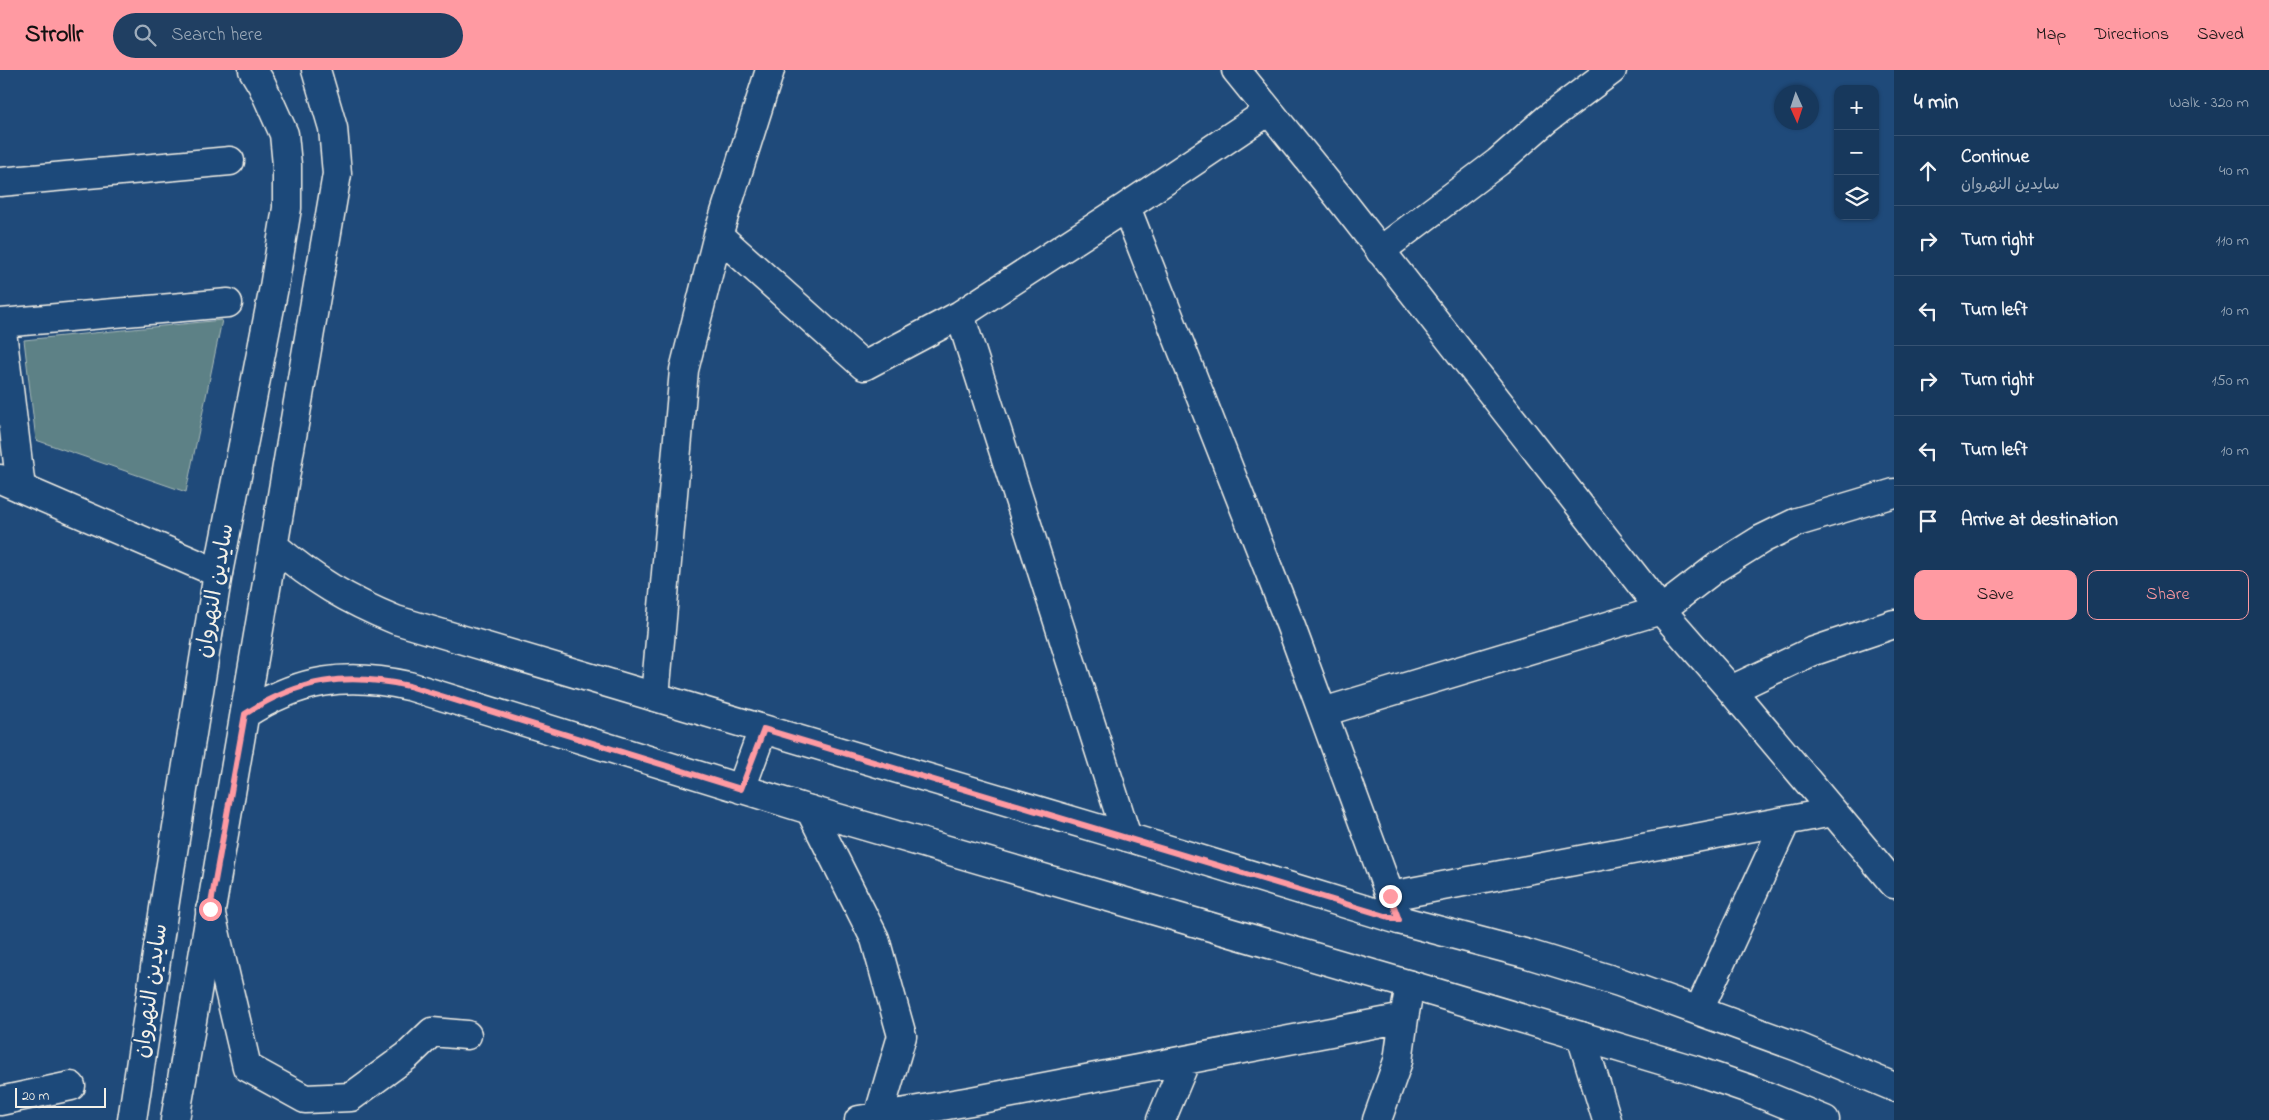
<!DOCTYPE html>
<html lang="en">
<head>
<meta charset="utf-8">
<style>
  body { margin:0; font-family:"Indie Flower","Playpen Sans Arabic",sans-serif; background:#203f62; color:#f1f3f6 }
  .controls { position:absolute; right:15px; top:15px; display:grid; overflow:hidden; border-radius:10px; box-shadow:0 1px 4px #0004 }
  .controls button { width:45px; height:45px; display:grid; place-items:center; padding:0; border:0; border-bottom:1px solid #365272; background:#17385c; color:#f1f3f6; font:25px sans-serif }
  .compass { position:absolute; left:1774px; top:15px; width:45px; height:45px; border-radius:50%; background:#17385c; box-shadow:0 1px 4px #0004; rotate:177deg }
  .scale { position:absolute; left:15px; bottom:12px; width:91px; box-sizing:border-box; padding-left:5px; border:2px solid #f4f1e8; border-top:0; font-size:14px; line-height:18px; white-space:nowrap; color:#f4f1e8; -webkit-text-stroke:4px #1f4a7a; paint-order:stroke }
  .stop { position:absolute; width:15px; height:15px; margin:-11px; border:4px solid #ff9aa2; border-radius:50%; background:#fff }
  .stop.end { background:#ff9aa2; border-color:#fff; box-shadow:0 1px 5px #0008 }
  .list { margin:0; padding:0; list-style:none }
  h2 { display:flex; justify-content:space-between; align-items:center; height:65px; margin:0; padding:0 20px; font-size:21px }
  h2 small { font-size:16px; font-weight:400; color:#9eacbb }
  .list li { display:grid; grid-template-columns:32px 1fr auto; gap:15px; align-items:center; box-sizing:border-box; height:70px; padding:0 20px; border-top:1px solid #365272 }
  .list b { display:block; font-size:19px; white-space:nowrap }
  .list p { margin:0; font-size:16px; white-space:nowrap; color:#9eacbb }
  .list em { font-size:16px; font-style:normal; color:#9eacbb }
  .actions { display:flex; gap:10px; padding:15px 20px }
  .actions a { flex:1; padding:11px 0; border:1px solid #ff9aa2; border-radius:10px; text-align:center; font-size:18px; color:#ff9aa2 }
  .actions .main { background:#ff9aa2; color:#111 }
  .icon { flex:none; width:28px; height:28px; fill:none; stroke:currentColor; stroke-width:2; stroke-linecap:round; stroke-linejoin:round }
  .map { position:relative; flex:none; width:1894px; height:1050px; overflow:hidden }
  header { display:flex; align-items:center; gap:30px; box-sizing:border-box; height:70px; padding:0 25px; background:#ff9aa2; color:#111 }
  header strong { font-size:24px }
  nav { display:flex; gap:28px; margin-inline-start:auto; font-size:18px }
  .search { width:350px; height:45px; background:#203f62; display:flex; align-items:center; gap:12px; box-sizing:border-box; padding:0 18px; border-radius:28px; color:#9eacbb; font-size:19px }
  main { display:flex }
  aside { flex:1; background:#17385c }
  .map>svg:first-child { display:block }
  .green { fill:#5d8186; stroke:#a8b9b7 }
  .lines { fill:none; stroke-linecap:round; stroke-linejoin:round }
  .minor-casing { stroke:#f4f1e8; stroke-width:31 }
  .tertiary-casing { stroke:#f4f1e8; stroke-width:31 }
  .secondary-casing { stroke:#f4f1e8; stroke-width:31 }
  .minor { stroke:#1f4a7a; stroke-width:28 }
  .tertiary { stroke:#1f4a7a; stroke-width:28 }
  .secondary { stroke:#1f4a7a; stroke-width:28 }
  .route { stroke:#ff9aa2; stroke-width:6 }
  .labels { text-anchor:middle; dominant-baseline:central; stroke-width:4.5; stroke-linejoin:round; paint-order:stroke }
  .street-label { font-size:22px; fill:#f4f1e8; stroke:#1f4a7a }
</style>
</head>
<body>
<header>
<strong>Strollr</strong>
<div class="search"><svg class="icon" aria-label="search" viewBox="0 0 24 24"><circle cx="10" cy="10" r="6"/><path d="M15 15l6 6"/></svg>Search here</div>
<nav><a>Map</a><a>Directions</a><a>Saved</a></nav>
</header>
<main>
<div class="map">
<svg width="1894" height="1050" viewBox="0 0 1894 1050">
  <rect width="100%" height="100%" fill="#1f4a7a"/>
  <filter id="ink" filterUnits="userSpaceOnUse"><feTurbulence type="fractalNoise" baseFrequency=".02" numOctaves="2"/><feDisplacementMap in="SourceGraphic" scale="10" xChannelSelector="R" yChannelSelector="G"/><feConvolveMatrix kernelMatrix="1 2 1 2 8 2 1 2 1" color-interpolation-filters="sRGB"/></filter>
  <g filter="url(#ink)">
    <path class="green" d="M 222,250 L 186,422 L 36,370 L 24,270 Z"/>
    <g class="lines">
      <defs>
        <path id="minor" d="M 1236,0 L 1338,126 L 1661,540 L 1731,620 L 1894,814
          M 0,112 L 230,91
          M 1126,137 L 1290,554 L 1399,850
          M 718,165 L 864,296 L 960,245 L 1126,137 L 1269,41
          M 1380,181 L 1498,92 L 1547,49 L 1612,0
          M 960,245 L 1127,767
          M 21,418 L 1,253 L 228,233
          M 1731,620 L 1811,582 L 1894,554
          M 655,627 L 684,300 L 718,165 L 770,0
          M 1323,642 L 1661,540 L 1717,497 L 1762,469 L 1797,452 L 1894,423
          M 810,740 L 875,869 L 902,966 L 878,1047
          M 1390,826 L 1832,742
          M 210,840 L 247,997 L 305,1029 L 351,1027 L 407,986 L 432,962 L 467,965
          M 1699,940 L 1786,751
          M 1581,966 L 1607,1050
          M 0,1031 L 71,1016
          M 859,1050 L 971,1031 L 1404,948 L 1410,915
          M 1161,1050 L 1186,990
          M 1377,1050 L 1398,991 L 1404,948"/>
        <path id="tertiary" d="M 0,409 L 218,503"/>
        <path id="secondary" d="M 274,476 C 314,510 347,530 396,550 L 1127,767 L 1399,850 L 1528,884 L 1619,912 L 1798,977 L 1894,1017
          M 245,644 C 299,609 346,602 409,616 L 810,740 L 1410,915 L 1694,1000 L 1749,1019 L 1825,1050
          M 741,719 L 763,659
          M 132,1050 L 166,825 L 218,503 L 274,217 L 287,138 L 287,95 L 284,64 L 262,15 L 253,0
          M 175,1050 L 337,104 L 333,58 L 316,0"/>
      </defs>
      <use href="#minor" class="minor-casing"/>
      <use href="#tertiary" class="tertiary-casing"/>
      <use href="#secondary" class="secondary-casing"/>
      <use href="#minor" class="minor"/>
      <use href="#tertiary" class="tertiary"/>
      <use href="#secondary" class="secondary"/>
    </g>
  </g>
  <g class="lines" filter="url(#ink)">
    <path class="route" d="M 210,839 L 245,644 C 299,609 346,602 409,616 L 741,719 L 764,659 L 1399,850 L 1390,826"/>
  </g>
  <g class="labels">
    <g class="street-label">
      <text transform="translate(216 521) rotate(-80)">سايدين النهروان</text>
      <text transform="translate(152 921) rotate(-82)">سايدين النهروان</text>
    </g>
  </g>
</svg>
<div class="controls">
<button>+</button>
<button>−</button>
<button><svg class="icon" aria-label="layers" viewBox="0 0 24 24"><path d="M12 4l9 5-9 5-9-5zM3 14l9 5 9-5"/></svg></button>
</div>
<svg class="compass" viewBox="-18 -18 36 36"><path d="M0-13l5 13h-10z" fill="#e53935"/><path d="M0 13l5-13h-10z" fill="#9eacbb"/></svg>
<div class="scale">20 m</div>
<div class="stop" style="left:210px;top:839px"></div>
<div class="stop end" style="left:1390px;top:826px"></div>
</div>
<aside>
<h2>4 min<small>Walk · 320 m</small></h2>
<ul class="list">
<li><svg class="icon" aria-label="ahead" viewBox="0 0 24 24"><path d="M12 20V5M6 11l6-6 6 6"/></svg><div><b>Continue</b><p>سايدين النهروان</p></div><em>40 m</em></li>
<li><svg class="icon" aria-label="right" viewBox="0 0 24 24"><path d="M7 20v-9h11M14 6l5 5-5 5"/></svg><div><b>Turn right</b></div><em>110 m</em></li>
<li><svg class="icon" aria-label="left" viewBox="0 0 24 24"><path d="M17 20v-9H6M10 6l-5 5 5 5"/></svg><div><b>Turn left</b></div><em>10 m</em></li>
<li><svg class="icon" aria-label="right" viewBox="0 0 24 24"><path d="M7 20v-9h11M14 6l5 5-5 5"/></svg><div><b>Turn right</b></div><em>150 m</em></li>
<li><svg class="icon" aria-label="left" viewBox="0 0 24 24"><path d="M17 20v-9H6M10 6l-5 5 5 5"/></svg><div><b>Turn left</b></div><em>10 m</em></li>
<li><svg class="icon" aria-label="arrive" viewBox="0 0 24 24"><path d="M6 21V4h12l-3 4 3 4H6"/></svg><div><b>Arrive at destination</b></div></li>
</ul>
<div class="actions"><a class="main">Save</a><a>Share</a></div>
</aside>
</main>
</body>
</html>
